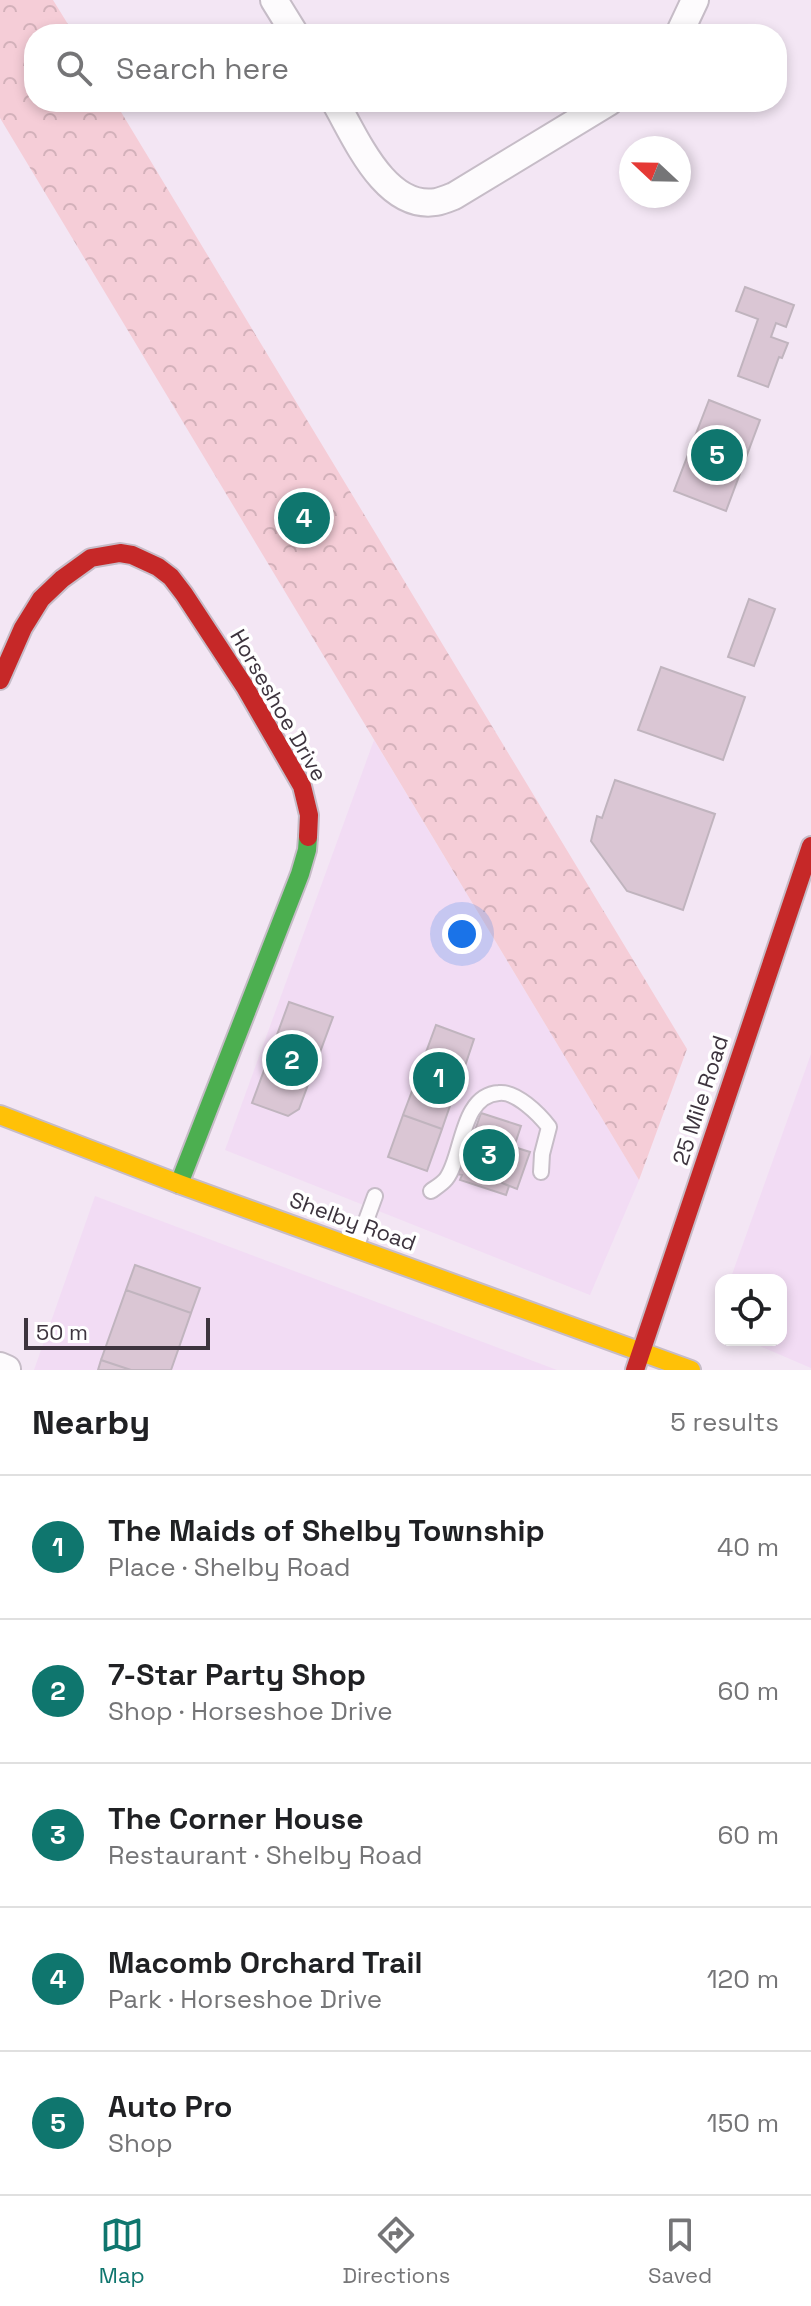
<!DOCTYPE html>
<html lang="en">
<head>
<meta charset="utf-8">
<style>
  body { margin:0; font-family:"Space Grotesk",sans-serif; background:#f6f6f6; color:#202124 }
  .controls { position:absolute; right:24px; bottom:24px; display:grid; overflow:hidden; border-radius:16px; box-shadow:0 4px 12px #0003 }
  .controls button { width:72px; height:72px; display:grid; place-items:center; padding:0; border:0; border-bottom:2px solid #e0e0e0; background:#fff; color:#202124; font:40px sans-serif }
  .compass { position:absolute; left:619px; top:136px; width:72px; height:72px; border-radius:50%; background:#fff; box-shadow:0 4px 12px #0003; rotate:292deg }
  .scale { position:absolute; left:24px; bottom:20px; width:186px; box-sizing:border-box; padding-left:8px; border:4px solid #3d343e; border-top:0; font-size:22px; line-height:28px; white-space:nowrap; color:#3d343e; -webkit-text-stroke:6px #fff; paint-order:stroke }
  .you { position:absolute; left:462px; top:934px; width:28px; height:28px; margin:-20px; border:6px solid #fff; border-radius:50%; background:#1a73e8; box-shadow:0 0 0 12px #1a73e833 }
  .badge { display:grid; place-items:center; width:52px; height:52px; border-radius:50%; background:#0f766e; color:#fff; font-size:26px; font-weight:700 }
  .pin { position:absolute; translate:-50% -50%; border:4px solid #fff; box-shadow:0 2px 8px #0006 }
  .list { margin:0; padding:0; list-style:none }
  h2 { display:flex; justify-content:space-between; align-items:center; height:104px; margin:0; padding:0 32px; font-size:34px }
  h2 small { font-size:26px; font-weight:400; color:#757577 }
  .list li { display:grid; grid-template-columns:52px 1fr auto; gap:24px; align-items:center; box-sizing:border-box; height:144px; padding:0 32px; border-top:2px solid #e0e0e0 }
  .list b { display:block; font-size:30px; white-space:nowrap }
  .list p { margin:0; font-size:26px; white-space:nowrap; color:#757577 }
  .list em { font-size:26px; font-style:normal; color:#757577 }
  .icon { flex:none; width:44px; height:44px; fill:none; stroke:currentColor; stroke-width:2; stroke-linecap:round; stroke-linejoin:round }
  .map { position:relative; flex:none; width:811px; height:1370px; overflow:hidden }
  .search { position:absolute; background:#fff; box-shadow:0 4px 12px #0003; left:24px; right:24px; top:24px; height:88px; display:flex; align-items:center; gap:20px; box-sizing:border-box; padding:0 28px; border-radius:32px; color:#757577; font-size:30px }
  .sheet { height:824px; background:#fff }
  nav { display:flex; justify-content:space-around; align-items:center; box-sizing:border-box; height:112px; border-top:2px solid #e0e0e0; background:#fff; font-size:22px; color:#757577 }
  nav a { display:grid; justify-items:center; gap:4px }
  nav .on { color:#0f766e }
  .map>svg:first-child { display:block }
  .built { fill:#f2dcf4 }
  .park { fill:url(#park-crowns) }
  .building { fill:#dac6d4; stroke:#c0b4be; stroke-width:2 }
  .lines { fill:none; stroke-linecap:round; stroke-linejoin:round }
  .lane-casing { stroke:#c6bcc7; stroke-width:18 }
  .street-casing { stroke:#c6bcc7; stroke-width:30 }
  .fast-casing { stroke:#c6bcc7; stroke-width:22 }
  .slow-casing { stroke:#c6bcc7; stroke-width:22 }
  .jam-casing { stroke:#c6bcc7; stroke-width:22 }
  .lane { stroke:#fdfbfd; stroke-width:14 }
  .street { stroke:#fdfbfd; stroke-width:26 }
  .fast { stroke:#4caf50; stroke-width:18 }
  .slow { stroke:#ffc107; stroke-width:18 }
  .jam { stroke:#c62828; stroke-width:18 }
  .labels { text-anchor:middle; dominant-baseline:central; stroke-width:7; stroke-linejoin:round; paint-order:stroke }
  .street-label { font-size:22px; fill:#3d343e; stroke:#fff }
</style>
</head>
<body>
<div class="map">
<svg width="811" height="1370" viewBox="0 0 811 1370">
  <defs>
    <pattern id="park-crowns" width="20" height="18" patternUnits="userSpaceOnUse" patternTransform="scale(2)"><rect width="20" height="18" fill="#f5cdd7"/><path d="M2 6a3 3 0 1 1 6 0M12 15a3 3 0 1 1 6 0" fill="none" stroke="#d3b1ba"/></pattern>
  </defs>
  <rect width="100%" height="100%" fill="#f3e6f4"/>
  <path class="built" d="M 374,740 L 639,1180 L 590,1295 L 225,1150 Z
    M 811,1054 L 811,1368 L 746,1340 L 781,1340 L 781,1280 L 730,1280 Z
    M 95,1196 L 557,1370 L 34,1370 Z"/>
  <path class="park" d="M 0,0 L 53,0 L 74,34 L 34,34 L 34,102 L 115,102 L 687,1049 L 639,1180 L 0,118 Z"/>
  <path class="building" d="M 745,287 L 794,305 L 786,327 L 776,323 L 771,337 L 788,343 L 782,358 L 779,357 L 768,387 L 738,376 L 758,319 L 736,311 Z
    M 709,400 L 760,420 L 726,511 L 674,491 Z
    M 749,599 L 775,609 L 754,666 L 728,657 Z
    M 661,667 L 745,697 L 723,760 L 638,730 Z
    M 615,780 L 715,814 L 683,910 L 627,891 L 591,841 L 597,816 L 602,818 Z
    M 289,1002 L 333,1017 L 299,1109 L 288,1116 L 252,1103 Z
    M 436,1025 L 474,1039 L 464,1069 L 425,1055 Z
    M 425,1055 L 464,1069 L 452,1100 L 414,1086 Z
    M 414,1086 L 452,1100 L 442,1129 L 403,1115 Z
    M 481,1113 L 521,1126 L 502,1183 L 509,1186 L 506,1195 L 460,1180 L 462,1175 L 457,1174 L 460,1164 L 463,1165 Z
    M 403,1115 L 442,1129 L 427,1171 L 388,1157 Z
    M 514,1147 L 530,1152 L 517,1189 L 502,1183 Z
    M 135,1265 L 200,1288 L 191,1313 L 126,1290 Z
    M 126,1290 L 191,1313 L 171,1370 L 131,1370 L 101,1360 Z
    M 101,1360 L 131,1370 L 98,1370 Z"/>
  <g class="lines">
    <defs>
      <path id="lane" d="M 431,1191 C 435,1188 442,1184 446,1179 C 463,1158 460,1095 499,1093 C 516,1091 539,1114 549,1127 L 542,1154 L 541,1172
        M 356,1248 L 375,1196"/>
      <path id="street" d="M 274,0 L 295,34
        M 679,34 L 695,0
        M 335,102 C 356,138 385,210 436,202 C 442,201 449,198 454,196 L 609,102
        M 0,1366 L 7,1369"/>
      <path id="fast" d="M 179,1184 L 300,874 L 307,850 L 308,837"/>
      <path id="slow" d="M 0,1115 L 179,1184 L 691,1370"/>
      <path id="jam" d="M 0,680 L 23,628 L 41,599 L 62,579 L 91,558 L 120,553 L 132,555 L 158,567 L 171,577 L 184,594 L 245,687 L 302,786 L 309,815 L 308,837
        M 635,1370 L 811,846"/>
    </defs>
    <use href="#lane" class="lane-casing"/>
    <use href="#street" class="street-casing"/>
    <use href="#fast" class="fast-casing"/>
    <use href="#slow" class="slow-casing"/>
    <use href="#jam" class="jam-casing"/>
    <use href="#lane" class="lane"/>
    <use href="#street" class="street"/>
    <use href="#fast" class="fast"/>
    <use href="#slow" class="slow"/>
    <use href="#jam" class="jam"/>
  </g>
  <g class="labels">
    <g class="street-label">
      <text transform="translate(279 705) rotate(60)">Horseshoe Drive</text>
      <text transform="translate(700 1100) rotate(-72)">25 Mile Road</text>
      <text transform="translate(353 1221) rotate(20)">Shelby Road</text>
    </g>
  </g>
</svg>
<div class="controls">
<button><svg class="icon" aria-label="locate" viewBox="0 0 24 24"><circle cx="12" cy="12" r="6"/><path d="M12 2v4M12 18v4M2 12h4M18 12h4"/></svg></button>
</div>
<svg class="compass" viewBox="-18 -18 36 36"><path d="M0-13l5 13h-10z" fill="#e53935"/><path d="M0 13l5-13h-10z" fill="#757577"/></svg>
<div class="scale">50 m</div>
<div class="you"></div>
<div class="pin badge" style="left:439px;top:1078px">1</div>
<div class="pin badge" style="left:292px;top:1060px">2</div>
<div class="pin badge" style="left:489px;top:1155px">3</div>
<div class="pin badge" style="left:304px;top:518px">4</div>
<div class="pin badge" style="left:717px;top:455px">5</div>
<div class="search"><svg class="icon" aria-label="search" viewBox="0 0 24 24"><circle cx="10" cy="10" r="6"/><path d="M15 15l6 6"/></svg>Search here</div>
</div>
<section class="sheet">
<h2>Nearby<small>5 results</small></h2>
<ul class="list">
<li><span class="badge">1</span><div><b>The Maids of Shelby Township</b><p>Place · Shelby Road</p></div><em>40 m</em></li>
<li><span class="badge">2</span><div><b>7-Star Party Shop</b><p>Shop · Horseshoe Drive</p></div><em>60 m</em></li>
<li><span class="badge">3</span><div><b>The Corner House</b><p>Restaurant · Shelby Road</p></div><em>60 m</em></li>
<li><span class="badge">4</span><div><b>Macomb Orchard Trail</b><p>Park · Horseshoe Drive</p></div><em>120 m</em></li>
<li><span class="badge">5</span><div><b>Auto Pro</b><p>Shop</p></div><em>150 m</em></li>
</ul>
</section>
<nav>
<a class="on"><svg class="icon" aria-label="map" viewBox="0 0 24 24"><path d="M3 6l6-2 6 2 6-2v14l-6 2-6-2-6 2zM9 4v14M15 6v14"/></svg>Map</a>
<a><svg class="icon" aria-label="directions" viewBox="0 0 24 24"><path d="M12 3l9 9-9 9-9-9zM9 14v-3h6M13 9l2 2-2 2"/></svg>Directions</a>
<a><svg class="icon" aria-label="saved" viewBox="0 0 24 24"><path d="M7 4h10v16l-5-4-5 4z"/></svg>Saved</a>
</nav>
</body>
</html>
